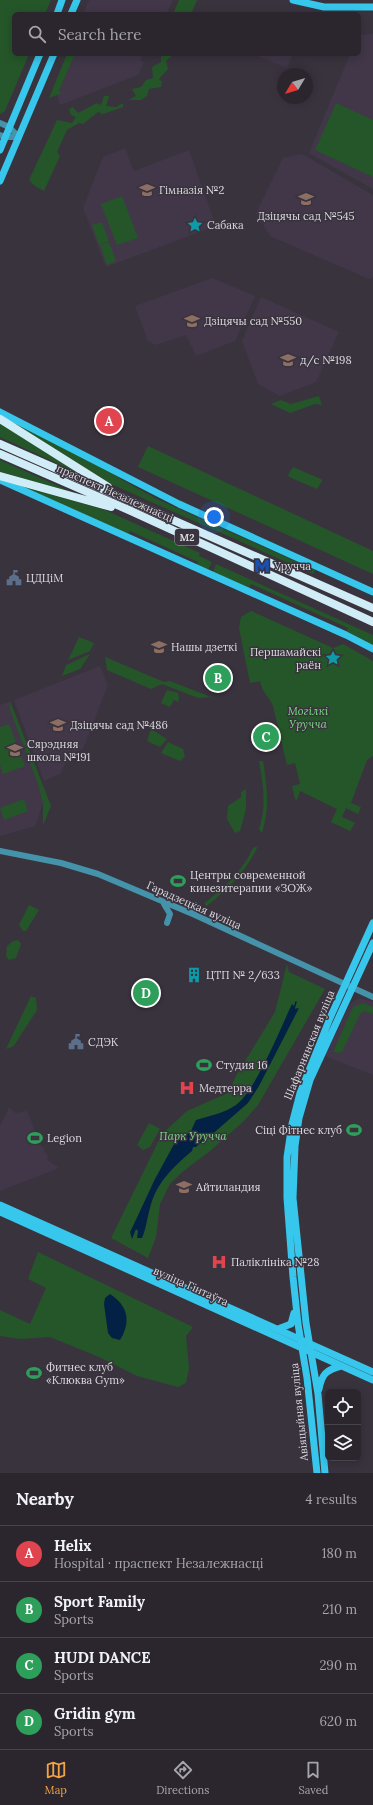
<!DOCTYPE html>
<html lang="en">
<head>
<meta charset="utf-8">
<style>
  body { margin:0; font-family:Lora,serif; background:#332e36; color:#f1f3f6 }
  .controls { position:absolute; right:12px; bottom:12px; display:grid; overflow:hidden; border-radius:6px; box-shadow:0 2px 10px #0003 }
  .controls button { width:36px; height:36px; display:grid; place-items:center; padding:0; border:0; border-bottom:1px solid #47434a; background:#2b262e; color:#f1f3f6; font:20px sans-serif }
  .compass { position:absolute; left:277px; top:68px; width:36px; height:36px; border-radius:50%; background:#2b262e; box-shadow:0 2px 10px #0003; rotate:232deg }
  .you { position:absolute; left:214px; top:517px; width:14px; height:14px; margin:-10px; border:3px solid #fff; border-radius:50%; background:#1a73e8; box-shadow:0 0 0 6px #1a73e833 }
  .badge { display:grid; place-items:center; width:26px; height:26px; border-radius:50%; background:#f4a344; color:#fff; font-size:13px; font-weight:700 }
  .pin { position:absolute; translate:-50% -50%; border:2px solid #fff; box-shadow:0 1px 4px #0006 }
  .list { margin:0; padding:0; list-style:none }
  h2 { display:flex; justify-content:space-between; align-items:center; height:52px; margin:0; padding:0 16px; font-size:17px }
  h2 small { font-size:13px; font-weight:400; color:#a6a5aa }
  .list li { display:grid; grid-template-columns:26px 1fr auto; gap:12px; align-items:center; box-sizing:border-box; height:56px; padding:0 16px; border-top:1px solid #47434a }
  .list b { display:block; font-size:15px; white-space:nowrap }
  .list p { margin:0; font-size:13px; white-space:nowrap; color:#a6a5aa }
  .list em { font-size:13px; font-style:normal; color:#a6a5aa }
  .icon { flex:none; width:22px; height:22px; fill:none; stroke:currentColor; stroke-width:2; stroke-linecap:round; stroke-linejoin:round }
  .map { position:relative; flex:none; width:373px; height:1473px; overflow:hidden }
  .search { position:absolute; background:#2b262e; box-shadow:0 2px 10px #0003; left:12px; right:12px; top:12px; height:44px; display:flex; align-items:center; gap:10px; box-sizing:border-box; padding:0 14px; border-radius:6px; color:#a6a5aa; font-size:15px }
  .sheet { height:276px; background:#2b262e }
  nav { display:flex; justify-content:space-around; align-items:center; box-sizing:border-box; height:56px; border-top:1px solid #47434a; background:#2b262e; font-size:11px; color:#a6a5aa }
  nav a { display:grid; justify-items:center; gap:2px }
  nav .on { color:#f4a344 }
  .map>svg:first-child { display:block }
  .built { fill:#413749 }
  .green { fill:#255629 }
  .water { fill:#032145 }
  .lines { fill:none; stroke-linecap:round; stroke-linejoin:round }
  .stream { stroke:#032145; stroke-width:1.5 }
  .tertiary { stroke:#4493aa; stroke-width:6 }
  .secondary { stroke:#37c7ec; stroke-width:7 }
  .trunk { stroke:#d0ecf6; stroke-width:8 }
  .labels { text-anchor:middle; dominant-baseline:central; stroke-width:3; stroke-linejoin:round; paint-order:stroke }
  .shield { fill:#39333e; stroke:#aba6af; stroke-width:1 }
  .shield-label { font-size:10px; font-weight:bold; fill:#dcd8df }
  .poi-label { font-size:11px; fill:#dcd8df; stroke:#39333e; text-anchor:start }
  .street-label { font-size:11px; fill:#dcd8df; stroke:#39333e }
  .park-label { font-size:11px; font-style:italic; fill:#7ddf83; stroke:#39333e }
</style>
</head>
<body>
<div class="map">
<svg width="373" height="1473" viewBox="0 0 373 1473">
  <rect width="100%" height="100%" fill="#39333e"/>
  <path class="built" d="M 89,0 L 173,0 L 166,14 L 83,14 Z
    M 373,34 L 373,189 L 309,153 L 350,54 L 359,54 L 359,35 Z
    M 75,54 L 143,54 L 140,60 L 144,62 L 138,75 L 60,105 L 57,95 Z
    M 252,54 L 293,54 L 287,68 Z
    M 125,148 L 134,171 L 189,150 L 216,226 L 106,267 L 83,208 L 103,157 Z
    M 302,154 L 373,195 L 373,277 L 369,279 L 270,236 L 256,213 L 283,158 Z
    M 212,278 L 255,296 L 235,341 L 196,356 L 186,335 L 156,345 L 148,341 L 135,306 Z
    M 261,297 L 339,332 L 316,382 L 280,396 L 258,384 L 242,341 Z
    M 100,666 L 108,685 L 83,749 L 69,754 L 61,773 L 44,781 L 14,700 Z
    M 10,701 L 46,794 L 35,826 L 0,836 L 0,705 Z
    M 359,998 L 373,1002 L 373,1075 L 325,1056 L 350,1004 Z
    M 9,1107 L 15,1113 L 27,1111 L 41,1146 L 45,1149 L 44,1151 L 48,1156 L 47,1160 L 59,1168 L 0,1191 L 0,1126 Z"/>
  <path class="green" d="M 0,0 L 51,0 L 45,14 L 14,14 L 14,54 L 29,54 L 5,111 L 0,114 Z
    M 179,0 L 197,0 L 191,14 L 173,14 Z
    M 67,54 L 75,54 L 59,91 L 62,93 L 49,98 Z
    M 161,54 L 174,54 L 166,61 L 168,69 L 159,79 L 162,82 L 161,87 L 149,89 L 147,96 L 141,100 L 128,100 L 136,96 L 132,89 L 141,87 L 146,80 L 153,78 L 152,67 L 161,62 Z
    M 104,96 L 109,96 L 106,106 L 116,107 L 123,103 L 123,107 L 103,114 L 98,112 L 83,124 L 79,123 L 67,130 L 57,152 L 60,156 L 44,191 L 35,186 L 29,180 L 57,120 L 72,123 L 76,117 L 71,115 L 69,109 L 73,107 L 78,113 L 97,103 L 101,105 Z
    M 336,103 L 373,120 L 373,177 L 315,150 Z
    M 122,196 L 138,238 L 117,245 L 101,204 Z
    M 102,222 L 109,241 L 99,245 L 92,225 Z
    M 109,242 L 116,261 L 107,265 L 100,245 Z
    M 319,396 L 322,405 L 315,404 L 290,413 L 271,404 L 281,400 L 291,404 Z
    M 0,416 L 112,473 L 124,481 L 157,499 L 315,570 L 313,574 L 111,484 Z
    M 0,423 L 80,474 L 0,437 Z
    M 148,446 L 373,551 L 373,574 L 138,467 Z
    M 0,460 L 85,498 L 0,473 Z
    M 293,467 L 321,479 L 322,481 L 317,489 L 289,477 L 288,475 Z
    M 4,481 L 105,510 L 200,553 L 199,556 L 212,562 L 208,570 L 197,565 L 198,562 L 130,531 L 128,534 Z
    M 216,564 L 373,635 L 373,645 L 346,632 L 348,628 L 251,584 L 249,588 L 213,572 Z
    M 251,611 L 333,648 L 343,644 L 373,661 L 373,756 L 367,760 L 351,803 L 361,807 L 358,814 L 346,808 L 342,817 L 355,823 L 350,831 L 331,822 L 337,809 L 300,791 L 297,800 L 295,799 L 292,786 L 300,784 L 295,763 L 287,765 L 273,706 C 268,695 263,694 260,681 L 250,683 L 239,628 L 241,617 Z
    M 79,637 L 94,643 L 90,651 L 68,660 Z
    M 90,654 L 80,669 L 62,676 L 66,665 Z
    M 105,657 L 164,682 L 170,681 L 221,701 L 209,697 L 198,698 L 162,684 L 151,689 L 107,670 Z
    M 167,690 L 178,693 L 179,698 L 178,702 L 174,700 L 170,707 L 161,703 Z
    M 10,701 L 51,806 L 43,825 L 43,803 L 38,784 L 10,710 Z
    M 9,724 L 25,766 L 3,774 L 0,765 L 0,727 Z
    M 151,729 L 167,739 L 160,747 L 147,741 Z
    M 168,742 L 183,749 L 185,756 L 180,761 L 161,753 Z
    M 259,761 L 263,761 C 267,787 270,808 262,833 L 259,829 C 267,806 263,784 259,761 Z
    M 246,789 L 246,809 L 240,831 L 235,833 L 227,819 L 228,806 L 241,797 L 241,792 Z
    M 24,799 L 28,811 L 4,820 L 0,808 Z
    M 258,846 C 245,873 230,887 207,906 L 205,905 L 205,903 C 224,887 243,871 253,848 Z
    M 29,905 L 39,910 L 26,931 L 23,931 L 19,925 Z
    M 18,940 L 21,944 L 16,958 L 9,960 L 6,956 L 7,946 L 13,941 Z
    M 287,964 L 289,972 L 325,989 L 258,1105 L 244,1121 L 210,1151 L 181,1173 L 170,1184 L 160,1204 L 156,1237 L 148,1258 L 111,1238 L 162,1134 L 187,1111 L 228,1093 L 236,1076 L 275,1012 Z
    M 31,996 L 36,998 L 37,1010 L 15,1044 L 12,1047 L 6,1049 Z
    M 363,1003 L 373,1007 L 373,1014 L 365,1011 L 360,1014 L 342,1052 L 338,1053 L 333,1052 L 353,1007 Z
    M 149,1123 L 160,1129 L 150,1147 L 143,1150 L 137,1145 Z
    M 38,1252 L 193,1327 L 186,1336 L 189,1368 L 186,1383 L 178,1387 L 137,1376 L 99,1357 L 50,1337 L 20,1339 L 0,1336 L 0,1310 L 30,1324 L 46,1288 L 28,1279 Z"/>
  <path class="water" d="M 292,1004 L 294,1006 L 294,1009 L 299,1008 L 259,1086 L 248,1103 L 209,1137 L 204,1137 L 204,1140 L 196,1147 L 193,1147 L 192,1151 C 173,1167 156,1183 150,1208 C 147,1218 146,1229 142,1238 L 137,1238 L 138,1231 L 136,1229 L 132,1239 L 130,1232 L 133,1226 L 155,1179 L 179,1135 L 190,1133 L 196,1120 C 210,1116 224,1113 236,1105 C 255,1092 281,1027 292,1004 Z
    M 110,1294 C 127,1305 132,1321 120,1340 L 112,1338 L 108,1333 L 104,1304 L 105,1298 Z"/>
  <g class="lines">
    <path class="stream" d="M 294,1009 L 296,1002"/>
    <path class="tertiary" d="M 0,123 L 9,127 L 19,137
      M 0,135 L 5,137 L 19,137
      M 0,851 L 61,863 L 98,874 L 195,915 L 373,997
      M 164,904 L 170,914 L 167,923
      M 195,915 L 193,911 L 195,905"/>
    <path class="secondary" d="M 293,0 L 324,7 L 373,7
      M 57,14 L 62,0
      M 71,14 L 77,0
      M 0,150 L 40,54
      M 0,181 L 54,54
      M 0,412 L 179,504 L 373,592
      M 0,480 L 346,635 L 373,649
      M 0,1205 L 373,1372
      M 0,1212 L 373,1380
      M 278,1329 L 291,1324 L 294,1313
      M 319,1389 C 322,1374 326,1370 341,1366
      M 317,1473 L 307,1378 L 298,1324 L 293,1277 L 287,1198 L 287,1157 L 292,1124 L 300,1093 L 330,1018 L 373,923
      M 325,1473 L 318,1394 L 306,1323 L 293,1198 L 295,1146 L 299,1118 L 310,1080 L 373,943"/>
    <path class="trunk" d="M 0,419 L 108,487
      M 0,444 L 373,608
      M 0,454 L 131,511 L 373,622
      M 0,476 L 111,507"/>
  </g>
  <defs>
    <symbol id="school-bare" viewBox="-9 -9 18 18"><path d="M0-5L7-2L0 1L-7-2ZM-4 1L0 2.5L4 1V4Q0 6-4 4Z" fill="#8d6e63" stroke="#39333e" stroke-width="2.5" paint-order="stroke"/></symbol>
    <symbol id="sight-bare" viewBox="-9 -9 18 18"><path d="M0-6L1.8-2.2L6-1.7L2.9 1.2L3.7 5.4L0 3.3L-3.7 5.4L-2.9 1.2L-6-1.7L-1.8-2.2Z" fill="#0f9aa8" stroke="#39333e" stroke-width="2.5" paint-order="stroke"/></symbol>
    <symbol id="metro-bare" viewBox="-9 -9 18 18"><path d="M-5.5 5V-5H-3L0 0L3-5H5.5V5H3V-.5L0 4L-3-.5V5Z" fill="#1a4fb4" stroke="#39333e" stroke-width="2.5" paint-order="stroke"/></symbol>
    <symbol id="civic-bare" viewBox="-9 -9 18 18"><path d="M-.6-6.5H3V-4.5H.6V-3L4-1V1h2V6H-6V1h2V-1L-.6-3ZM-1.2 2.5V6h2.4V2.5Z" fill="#5c6f8a" stroke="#39333e" stroke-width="2.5" paint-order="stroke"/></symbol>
    <symbol id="stadium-bare" viewBox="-9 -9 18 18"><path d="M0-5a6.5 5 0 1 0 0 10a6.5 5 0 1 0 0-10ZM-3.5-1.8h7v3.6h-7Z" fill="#2e9e5b" stroke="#39333e" stroke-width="2.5" paint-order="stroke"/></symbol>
    <symbol id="building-bare" viewBox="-9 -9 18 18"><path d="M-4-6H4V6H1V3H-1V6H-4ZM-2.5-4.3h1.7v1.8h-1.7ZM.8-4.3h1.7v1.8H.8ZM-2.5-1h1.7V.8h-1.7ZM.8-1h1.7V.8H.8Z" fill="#0f9aa8" stroke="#39333e" stroke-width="2.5" paint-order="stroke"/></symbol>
    <symbol id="hospital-bare" viewBox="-9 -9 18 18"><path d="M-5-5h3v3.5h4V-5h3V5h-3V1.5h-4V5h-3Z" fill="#e0444e" stroke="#39333e" stroke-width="2.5" paint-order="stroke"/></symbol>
  </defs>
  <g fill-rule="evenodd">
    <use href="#school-bare" x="136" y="179" width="22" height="22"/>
    <use href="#school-bare" x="295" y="188" width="22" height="22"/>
    <use href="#sight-bare" x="184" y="214" width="22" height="22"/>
    <use href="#school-bare" x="181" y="310" width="22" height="22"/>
    <use href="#school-bare" x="277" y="349" width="22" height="22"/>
    <use href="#metro-bare" x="251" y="555" width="22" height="22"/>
    <use href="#civic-bare" x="3" y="567" width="22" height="22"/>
    <use href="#school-bare" x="148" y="636" width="22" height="22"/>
    <use href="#sight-bare" x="322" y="647" width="22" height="22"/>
    <use href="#school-bare" x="47" y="714" width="22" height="22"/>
    <use href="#school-bare" x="4" y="739" width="22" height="22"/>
    <use href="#stadium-bare" x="167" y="870" width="22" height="22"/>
    <use href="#building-bare" x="183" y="964" width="22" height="22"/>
    <use href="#civic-bare" x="65" y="1031" width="22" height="22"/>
    <use href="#stadium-bare" x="193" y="1054" width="22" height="22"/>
    <use href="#hospital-bare" x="176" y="1077" width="22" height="22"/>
    <use href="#stadium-bare" x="343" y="1119" width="22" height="22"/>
    <use href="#stadium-bare" x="24" y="1127" width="22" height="22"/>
    <use href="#school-bare" x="173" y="1176" width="22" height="22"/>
    <use href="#hospital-bare" x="208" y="1251" width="22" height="22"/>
    <use href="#stadium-bare" x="23" y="1362" width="22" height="22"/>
  </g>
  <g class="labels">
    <rect class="shield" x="175" y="529" width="24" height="16" rx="3"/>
    <g class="shield-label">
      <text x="187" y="537">М2</text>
    </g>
    <g class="poi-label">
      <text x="159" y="190">Гімназія №2</text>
      <text x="306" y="216" text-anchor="middle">Дзіцячы сад №545</text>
      <text x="207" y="225">Сабака</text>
      <text x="204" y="321">Дзіцячы сад №550</text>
      <text x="300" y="360">д/с №198</text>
      <text x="274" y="566">Уручча</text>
      <text x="26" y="578">ЦДЦіМ</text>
      <text x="171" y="647">Нашы дзеткі</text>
      <text x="321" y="652" text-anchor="end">Першамайскі<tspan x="321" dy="13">раён</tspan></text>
      <text x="70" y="725">Дзіцячы сад №486</text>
      <text x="27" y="744">Сярэдняя<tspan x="27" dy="13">школа №191</tspan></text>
      <text x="190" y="875">Центры современной<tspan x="190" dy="13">кинезитерапии «ЗОЖ»</tspan></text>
      <text x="206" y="975">ЦТП № 2/633</text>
      <text x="88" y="1042">СДЭК</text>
      <text x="216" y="1065">Студия 16</text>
      <text x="199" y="1088">Медтерра</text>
      <text x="342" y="1130" text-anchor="end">Сіці Фітнес клуб</text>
      <text x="47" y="1138">Legion</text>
      <text x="196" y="1187">Айтиландия</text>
      <text x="231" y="1262">Паліклініка №28</text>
      <text x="46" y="1367">Фитнес клуб<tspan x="46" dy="13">«Клюква Gym»</tspan></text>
    </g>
    <g class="street-label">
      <text transform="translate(115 493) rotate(24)">праспект Незалежнасці</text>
      <text transform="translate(194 905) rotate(24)">Гарадзецкая вуліца</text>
      <text transform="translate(309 1045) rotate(-68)">Шафарнянская вуліца</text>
      <text transform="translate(191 1286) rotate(24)">вуліца Гінтаўта</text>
      <text transform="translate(299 1412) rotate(-96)">Авіяцыйная вуліца</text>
    </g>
    <g class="park-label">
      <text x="308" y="711">Могілкі<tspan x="308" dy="13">Уручча</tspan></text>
      <text x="193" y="1136">Парк Уручча</text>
    </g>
  </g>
</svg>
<div class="controls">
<button><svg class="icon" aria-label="locate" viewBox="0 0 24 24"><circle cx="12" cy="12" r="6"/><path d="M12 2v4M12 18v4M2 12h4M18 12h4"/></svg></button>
<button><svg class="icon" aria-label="layers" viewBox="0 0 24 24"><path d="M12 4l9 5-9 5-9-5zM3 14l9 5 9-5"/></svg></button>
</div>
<svg class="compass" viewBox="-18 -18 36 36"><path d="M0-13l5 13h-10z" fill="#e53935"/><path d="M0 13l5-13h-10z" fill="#a6a5aa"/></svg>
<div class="you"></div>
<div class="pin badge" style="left:109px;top:421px;background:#e0444e">A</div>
<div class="pin badge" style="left:218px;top:678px;background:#2e9e5b">B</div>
<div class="pin badge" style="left:266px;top:737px;background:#2e9e5b">C</div>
<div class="pin badge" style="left:146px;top:993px;background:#2e9e5b">D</div>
<div class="search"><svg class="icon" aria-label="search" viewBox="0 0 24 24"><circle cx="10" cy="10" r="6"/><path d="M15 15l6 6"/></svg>Search here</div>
</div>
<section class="sheet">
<h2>Nearby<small>4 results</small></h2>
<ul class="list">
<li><span class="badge" style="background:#e0444e">A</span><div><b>Helix</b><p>Hospital · праспект Незалежнасці</p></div><em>180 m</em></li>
<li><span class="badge" style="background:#2e9e5b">B</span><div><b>Sport Family</b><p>Sports</p></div><em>210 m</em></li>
<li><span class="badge" style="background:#2e9e5b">C</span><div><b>HUDI DANCE</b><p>Sports</p></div><em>290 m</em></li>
<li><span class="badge" style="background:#2e9e5b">D</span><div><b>Gridin gym</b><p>Sports</p></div><em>620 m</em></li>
</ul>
</section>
<nav>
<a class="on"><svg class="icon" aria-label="map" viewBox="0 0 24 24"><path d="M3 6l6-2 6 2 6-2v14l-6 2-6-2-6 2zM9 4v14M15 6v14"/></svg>Map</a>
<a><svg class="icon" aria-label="directions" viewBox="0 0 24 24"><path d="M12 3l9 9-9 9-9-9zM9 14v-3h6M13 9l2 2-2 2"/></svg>Directions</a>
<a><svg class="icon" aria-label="saved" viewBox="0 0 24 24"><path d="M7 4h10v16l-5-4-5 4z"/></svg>Saved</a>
</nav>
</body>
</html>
